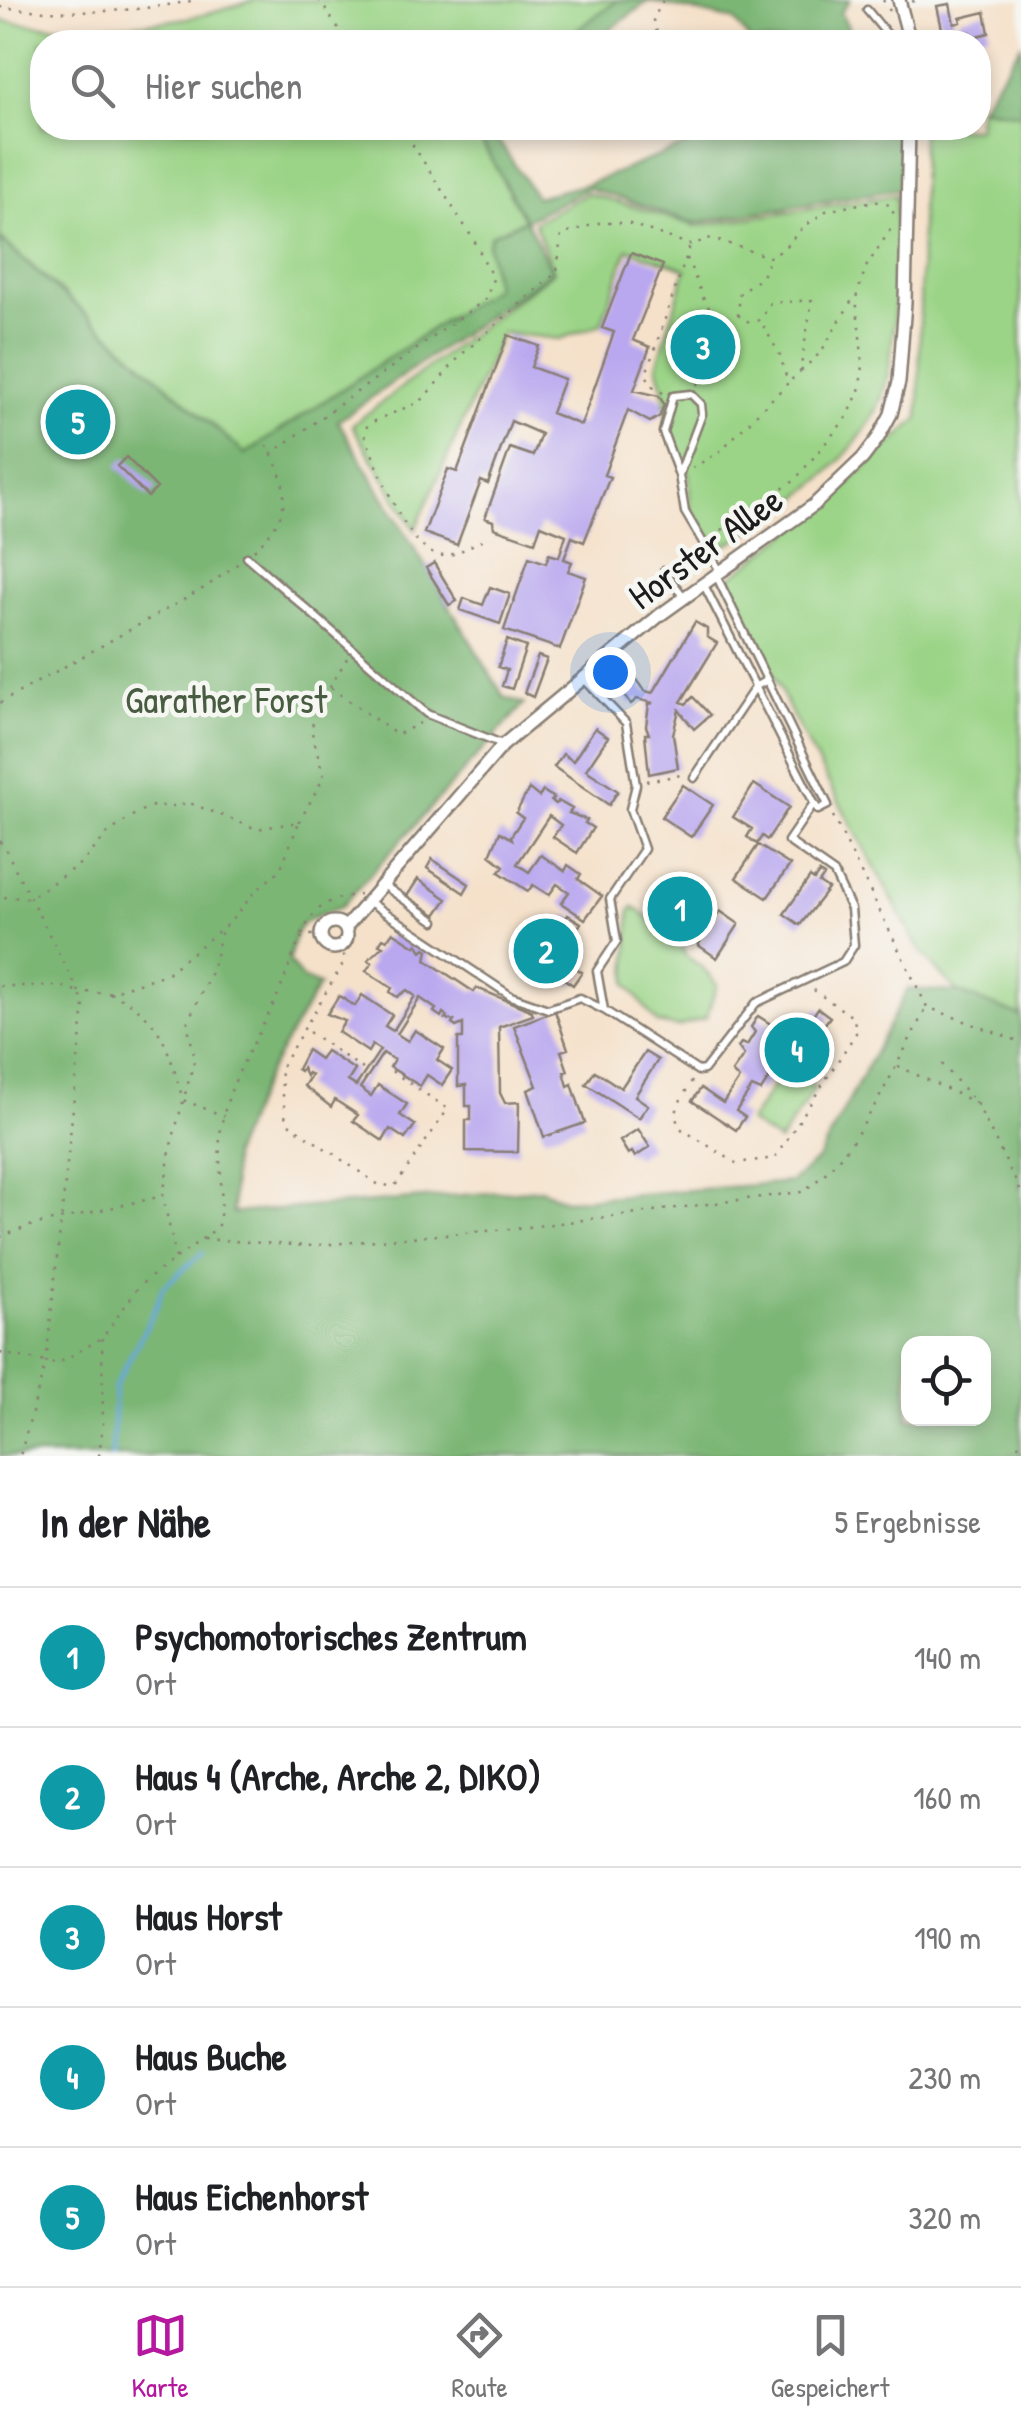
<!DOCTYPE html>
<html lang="de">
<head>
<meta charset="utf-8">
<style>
  body { margin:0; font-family:"Patrick Hand",sans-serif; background:#f2f2f2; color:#202124 }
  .controls { position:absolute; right:30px; bottom:30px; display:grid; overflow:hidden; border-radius:20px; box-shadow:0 5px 15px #0003 }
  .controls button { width:90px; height:90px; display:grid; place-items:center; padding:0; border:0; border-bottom:2px solid #e0e0e0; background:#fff; color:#202124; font:50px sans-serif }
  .you { position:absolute; left:610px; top:672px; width:35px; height:35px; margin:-25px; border:8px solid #fff; border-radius:50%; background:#1a73e8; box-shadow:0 0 0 15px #1a73e833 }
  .badge { display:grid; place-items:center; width:65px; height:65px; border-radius:50%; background:#b5179e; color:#fff; font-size:32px; font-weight:700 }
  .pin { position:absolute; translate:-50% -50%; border:5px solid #fff; box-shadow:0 2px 10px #0006 }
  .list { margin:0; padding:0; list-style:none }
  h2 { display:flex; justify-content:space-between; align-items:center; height:130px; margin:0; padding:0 40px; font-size:42px }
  h2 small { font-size:32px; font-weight:400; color:#757577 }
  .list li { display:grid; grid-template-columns:65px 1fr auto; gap:30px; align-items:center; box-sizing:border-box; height:140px; padding:0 40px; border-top:2px solid #e0e0e0 }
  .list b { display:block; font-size:38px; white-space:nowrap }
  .list p { margin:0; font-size:32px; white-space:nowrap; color:#757577 }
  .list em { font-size:32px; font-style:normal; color:#757577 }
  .icon { flex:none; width:55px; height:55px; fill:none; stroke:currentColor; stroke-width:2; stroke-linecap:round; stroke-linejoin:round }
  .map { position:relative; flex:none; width:1021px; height:1456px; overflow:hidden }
  .search { position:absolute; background:#fff; box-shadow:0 5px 15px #0003; left:30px; right:30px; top:30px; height:110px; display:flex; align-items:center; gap:25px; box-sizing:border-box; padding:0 35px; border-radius:40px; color:#757577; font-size:38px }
  .sheet { height:830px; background:#fff }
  nav { display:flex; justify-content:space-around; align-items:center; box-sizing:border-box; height:140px; border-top:2px solid #e0e0e0; background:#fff; font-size:28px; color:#757577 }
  nav a { display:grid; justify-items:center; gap:5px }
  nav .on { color:#b5179e }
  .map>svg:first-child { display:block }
  .green { fill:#9bd487; stroke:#5c7852; stroke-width:2.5 }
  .forest { fill:#7cb674; stroke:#4c6948; stroke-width:2.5; fill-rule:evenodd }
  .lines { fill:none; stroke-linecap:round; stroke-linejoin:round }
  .stream { stroke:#67a8da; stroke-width:4 }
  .building { fill:#b9a7ef }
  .service-casing { stroke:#887e73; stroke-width:11 }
  .minor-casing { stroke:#887e73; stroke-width:16 }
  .path { stroke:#887e73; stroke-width:2.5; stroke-dasharray:2.5 8; stroke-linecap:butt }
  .service { stroke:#fff; stroke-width:6 }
  .minor { stroke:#fff; stroke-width:11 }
  .labels { text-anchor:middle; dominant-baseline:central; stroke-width:9; stroke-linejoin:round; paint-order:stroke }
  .street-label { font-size:38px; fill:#1c1c1c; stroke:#f6f6f2 }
  .park-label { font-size:38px; fill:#485c41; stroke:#f6f6f2 }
</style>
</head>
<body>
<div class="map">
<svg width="1021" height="1456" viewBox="0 0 1021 1456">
  <rect width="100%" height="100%" fill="#f6f6f2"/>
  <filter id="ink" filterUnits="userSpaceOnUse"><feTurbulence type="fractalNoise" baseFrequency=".01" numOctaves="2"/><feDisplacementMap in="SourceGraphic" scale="20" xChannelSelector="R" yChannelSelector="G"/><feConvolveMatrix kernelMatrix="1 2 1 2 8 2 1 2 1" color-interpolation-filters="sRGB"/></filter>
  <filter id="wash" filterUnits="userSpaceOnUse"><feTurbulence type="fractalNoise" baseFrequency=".0048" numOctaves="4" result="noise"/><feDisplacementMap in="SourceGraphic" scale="40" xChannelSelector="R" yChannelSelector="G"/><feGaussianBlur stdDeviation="2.25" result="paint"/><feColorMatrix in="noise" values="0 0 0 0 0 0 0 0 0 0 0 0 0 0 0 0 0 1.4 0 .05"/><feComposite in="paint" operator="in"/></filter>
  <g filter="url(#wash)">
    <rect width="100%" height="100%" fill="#f5e1ca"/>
    <path class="green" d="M 255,0 L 618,0 L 560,42 L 42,42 L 42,128 L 474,128 L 525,221 L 491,236 L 488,243 L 495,287 L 245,454 L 0,238 L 0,20 C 51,31 135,27 187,18 C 210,15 233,6 255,0 Z
      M 979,107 L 1021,114 L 1021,1016 L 957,992 L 919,949 L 793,717 L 729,578 L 817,512 L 919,418 L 922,128 L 978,128 Z
      M 588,193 L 696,226 L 896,195 C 896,249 898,336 885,387 C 867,455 778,519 718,549 L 690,508 L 689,476 L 668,428 L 663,387 L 657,366 L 686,269 L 628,249 L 601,324 L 560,339 L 502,333 L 415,530 L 352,425 L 554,271 L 534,222 Z
      M 634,907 L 680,941 L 685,955 L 703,968 L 717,985 L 706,1018 L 678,1027 L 657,1023 L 627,984 L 630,911 Z
      M 785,1068 L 815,1088 L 779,1142 L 749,1122 Z"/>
    <path class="forest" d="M 618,0 L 850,0 L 841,12 L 850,32 L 882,42 L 751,42 L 734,20 L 649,1 L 593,42 L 560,42 Z
      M 1021,45 L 1021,114 L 980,107 Z
      M 474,128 L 490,128 L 536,197 L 588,184 L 728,128 L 901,128 L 900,189 L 694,223 L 589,188 L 526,220 L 552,271 L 338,421 L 504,697 L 524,704 L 341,907 C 302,921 297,919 289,961 L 302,978 L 319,985 L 267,1074 L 232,1155 L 233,1213 L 541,1189 L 565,1200 L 791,1182 L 818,1159 L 908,989 L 957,992 L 1021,1016 L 1021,1456 L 0,1456 L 0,239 L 245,454 L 495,287 L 488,243 L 491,235 L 525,220 ZM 908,1344 L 984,1344 L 984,1418 L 908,1418 Z"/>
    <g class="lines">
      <path class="stream" d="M 112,1456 L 115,1387 L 157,1305 L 162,1288 L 202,1253"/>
    </g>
    <g id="blocks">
      <path class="building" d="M 950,4 L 954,24 L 961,22 L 960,18 L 985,12 L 989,33 L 973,37 L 970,32 L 944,38 L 937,6 Z
        M 631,253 L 663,265 L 633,340 L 650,347 L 634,390 L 659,396 L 664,404 L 660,416 L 650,422 L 628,410 L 604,475 L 610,477 L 584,542 L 572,537 L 564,559 L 572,562 L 568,571 L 586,577 L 560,649 L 504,630 L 529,557 L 546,563 L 549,554 L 559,557 L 566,535 L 541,525 L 535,542 L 494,528 L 493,521 L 485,518 L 510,448 L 533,456 L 541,434 L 511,421 L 488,484 L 481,481 L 457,545 L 424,533 L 448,469 L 457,472 L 508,335 L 539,346 L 531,367 L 564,379 L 551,413 L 581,425 L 614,332 L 602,328 Z
        M 69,396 L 74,401 L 77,398 L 87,408 L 84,411 L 109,430 L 89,451 L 77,439 L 71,438 L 69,431 L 52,413 L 59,405 L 58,402 Z
        M 126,457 L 157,488 L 148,497 L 117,466 Z
        M 434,563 L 457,601 L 449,605 L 426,568 Z
        M 490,587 L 510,594 L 500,624 L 460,610 L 464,598 L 483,605 Z
        M 695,622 L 707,629 L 707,637 L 717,643 L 681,702 L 686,704 L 693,697 L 710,715 L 694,729 L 679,710 L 673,734 L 678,768 L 649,774 L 645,734 L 649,734 L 646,726 L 649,704 L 653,703 L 637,699 L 631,704 L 617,688 L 633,674 L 645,691 L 653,693 Z
        M 507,640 L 526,647 L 512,689 L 502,686 L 507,670 L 498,667 Z
        M 538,656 L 547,659 L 533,697 L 524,693 Z
        M 595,728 L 608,737 L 586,770 L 618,791 L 609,805 L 554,767 L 563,754 L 573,761 Z
        M 754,784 L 789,807 L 767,840 L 762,836 L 757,844 L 747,837 L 752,829 L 733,817 Z
        M 683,785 L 713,805 L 691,837 L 661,817 Z
        M 529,789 L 539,797 L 543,791 L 554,798 L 551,801 L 556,804 L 558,801 L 572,809 L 569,813 L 587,820 L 585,823 L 593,828 L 577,853 L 553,837 L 561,825 L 549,816 L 517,864 L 529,872 L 541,855 L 565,871 L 568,865 L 581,874 L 578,879 L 602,896 L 585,919 L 561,903 L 569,892 L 557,884 L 549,895 L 533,885 L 528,891 L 499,872 L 504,866 L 490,855 L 500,832 L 512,839 L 511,836 L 523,818 L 516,813 Z
        M 758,845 L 790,865 L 767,898 L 736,878 Z
        M 432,859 L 469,884 L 464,893 L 427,868 Z
        M 819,873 L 824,876 L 819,883 L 828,889 L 800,925 L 784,914 L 810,877 L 814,880 Z
        M 418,879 L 447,899 L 436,915 L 407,896 Z
        M 674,881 L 708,903 L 685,937 L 651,914 Z
        M 720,911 L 739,924 L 717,958 L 698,945 Z
        M 568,915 L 581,923 L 559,957 L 582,972 L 573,985 L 527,954 L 536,941 L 546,948 Z
        M 393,932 L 415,946 L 417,943 L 422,951 L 425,948 L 428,950 L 426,960 L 474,992 L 477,988 L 532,1011 L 533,1015 L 499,1027 L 500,1093 L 505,1103 L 519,1102 L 518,1152 L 466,1151 L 466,1120 L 471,1120 L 471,1106 L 466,1106 L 466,1085 L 458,1086 L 458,1038 L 463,1038 L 463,1024 L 456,1027 L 452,1024 L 454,1021 L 445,1019 L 447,1016 L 443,1013 L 441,1017 L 434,1012 L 436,1009 L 420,998 L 397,1034 L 408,1041 L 415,1030 L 444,1049 L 437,1060 L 452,1070 L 442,1085 L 427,1075 L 420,1086 L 390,1067 L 394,1060 L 383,1053 L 360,1088 L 371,1096 L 378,1085 L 407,1104 L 400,1115 L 415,1125 L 405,1139 L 390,1129 L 383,1141 L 353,1121 L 358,1115 L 335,1100 L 331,1107 L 304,1086 L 311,1075 L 308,1073 L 306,1076 L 302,1068 L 300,1071 L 297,1069 L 307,1050 L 320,1059 L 326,1051 L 355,1070 L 348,1081 L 356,1086 L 380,1050 L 372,1045 L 368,1052 L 338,1032 L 345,1021 L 327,1014 L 339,996 L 355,1006 L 362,995 L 392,1015 L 385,1026 L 393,1031 L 415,996 L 407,990 L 397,997 L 390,992 L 392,988 L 366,971 L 372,963 L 368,960 L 383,946 L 379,944 L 383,938 L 387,940 Z
        M 818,1008 L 830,1017 L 807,1047 L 821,1056 L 812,1069 L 786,1052 L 761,1091 L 752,1087 L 736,1111 L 745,1117 L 736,1130 L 692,1101 L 701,1088 L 723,1103 L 739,1079 L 732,1072 L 744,1055 L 738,1047 L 741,1043 L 747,1045 L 755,1032 L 751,1027 L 758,1016 L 788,1035 L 790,1031 L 799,1037 Z
        M 555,1011 L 568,1049 L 561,1051 L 568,1071 L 564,1072 L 568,1086 L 572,1084 L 585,1123 L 544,1137 L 528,1090 L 537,1086 L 514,1026 Z
        M 645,1052 L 658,1060 L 635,1096 L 648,1105 L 639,1118 L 586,1084 L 595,1071 L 621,1088 Z
        M 638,1129 L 650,1147 L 635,1157 L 632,1152 L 628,1154 L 620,1141 Z"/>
    </g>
  </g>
  <g filter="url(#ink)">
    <use href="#blocks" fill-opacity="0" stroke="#887e73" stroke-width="2.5"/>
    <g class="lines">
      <defs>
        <path id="service" d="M 867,10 L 886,33 L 889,42
          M 679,475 L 702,414 L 701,404 L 691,394 L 673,396 L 663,432 L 679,475 L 685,512 L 720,571
          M 247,557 L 427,714 L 502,744
          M 664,571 L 684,597
          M 703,583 L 814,803 L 818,810 L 828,805 L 716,575
          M 583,678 L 626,723 L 636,785 L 630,809 L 644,849 L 610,899 L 617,941 L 597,971 L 604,1010 L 698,1071 L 704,1070 L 756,1003 L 843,962 L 854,945 L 851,909 L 834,873 L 788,841 L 814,803
          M 694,778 L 756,686 L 766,681
          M 382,884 L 435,921
          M 368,901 L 511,996 L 548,1009 L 580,998 L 604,1010"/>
        <path id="minor" d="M 899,0 L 910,42
          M321 935a13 13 0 1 1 26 0a13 13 0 1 1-26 0Z
          M 345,928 L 503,745 L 660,615 L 814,505 L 863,458 L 878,438 L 891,414 L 899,382 L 905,302 L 909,128"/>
      </defs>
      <use href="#service" class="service-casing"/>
      <use href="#minor" class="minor-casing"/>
      <path class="path" d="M 319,0 L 348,42
        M 883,0 L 890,11
        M 913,0 L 914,5
        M 0,7 C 64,15 132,13 196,0
        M 660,42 L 653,20 L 663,0
        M 696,128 L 697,132
        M 687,258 L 704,300 L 724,331
        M 738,315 L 749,322 L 760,320 L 770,303 L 812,300 L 800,372 L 790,381
        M 801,371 L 821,352 L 854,297
        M 697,385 L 724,352 L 725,329 L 738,315 L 740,291 C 756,282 765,278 769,258
        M 663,393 L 651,385 L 646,374 L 690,246
        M 271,454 L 486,299 L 493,279 L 475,242 L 402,128
        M 692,468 L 718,453 L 788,383 L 780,355 L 760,320
        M 713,536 L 794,481 L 848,416 L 859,391 L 863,366 L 856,298 L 866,267 L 894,224
        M 482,540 C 469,546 451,559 437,555 C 404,546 378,465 364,434 L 368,424 L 421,401 L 461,355 L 557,272 L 561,235 L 598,223 L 627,223 L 691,245 L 711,238 L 769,257 L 781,251 L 805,226 L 826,211 L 874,201 L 890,205 L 895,217
        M 254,550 C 293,514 291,487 265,443
        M 331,688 L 397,735 L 420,723
        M 0,703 L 206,587 L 240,562
        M 646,781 L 687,774
        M 833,816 L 927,1007 L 1021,1042
        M 299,822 L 324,777 L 311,729 L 318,708 L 347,658
        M 0,841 L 4,846 C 28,895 54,943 79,992 L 108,993 L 166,974 L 230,922 L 255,892 L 280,870 L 299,822 L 257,829 L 187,802 L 179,806 L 153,806 L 138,812 L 108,833 L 84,861 L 30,898 L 0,897
        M 302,935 C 313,907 330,897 360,895
        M 344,944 L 344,962 L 280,1069 L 286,1122 L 379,1185 L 395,1186 L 448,1109 L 387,1068
        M 0,986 L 61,986 L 79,992 L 84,1004 L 46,1362 L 20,1456
        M 110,993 C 163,1016 168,1049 183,1100 L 224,1116
        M 309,1032 L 363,1069
        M 942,1064 L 977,1104 L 1021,1192
        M 898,1066 L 976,1103
        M 692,1081 C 683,1097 670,1111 680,1128 L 736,1163 L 775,1158 L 856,1033 L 854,1018 L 815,991 L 813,984
        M 0,1237 L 30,1226 L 163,1196
        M 204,1239 L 307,1246 L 521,1228 L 801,1192 C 857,1159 895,1064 927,1007
        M 176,1258 L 163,1196 L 171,1145 L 195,1058 L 187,1023 L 213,968 L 222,929
        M 0,1353 L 57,1364 L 102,1338 L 140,1285 L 217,1228 C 227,1198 216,1160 221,1128 C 228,1082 256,1042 275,1001 C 285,980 291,957 302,937 L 321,933
        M 99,1456 L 103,1423 L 102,1338
        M 1015,1456 L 1021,1436"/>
      <use href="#service" class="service"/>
      <use href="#minor" class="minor"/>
    </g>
  </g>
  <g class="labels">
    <g class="street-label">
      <text transform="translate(705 547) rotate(-36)">Horster Allee</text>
    </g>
    <g class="park-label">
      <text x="226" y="699">Garather Forst</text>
    </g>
  </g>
</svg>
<div class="controls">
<button><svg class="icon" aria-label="locate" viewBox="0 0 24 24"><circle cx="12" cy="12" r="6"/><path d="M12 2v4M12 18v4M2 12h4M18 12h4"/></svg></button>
</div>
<div class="you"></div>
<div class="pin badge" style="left:680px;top:909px;background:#0f9aa8">1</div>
<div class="pin badge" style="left:546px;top:951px;background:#0f9aa8">2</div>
<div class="pin badge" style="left:703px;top:347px;background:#0f9aa8">3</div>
<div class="pin badge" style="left:797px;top:1050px;background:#0f9aa8">4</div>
<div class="pin badge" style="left:78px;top:422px;background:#0f9aa8">5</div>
<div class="search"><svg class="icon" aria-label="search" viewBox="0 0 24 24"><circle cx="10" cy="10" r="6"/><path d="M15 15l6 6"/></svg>Hier suchen</div>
</div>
<section class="sheet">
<h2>In der Nähe<small>5 Ergebnisse</small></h2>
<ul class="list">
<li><span class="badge" style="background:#0f9aa8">1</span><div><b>Psychomotorisches Zentrum</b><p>Ort</p></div><em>140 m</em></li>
<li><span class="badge" style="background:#0f9aa8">2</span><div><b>Haus 4 (Arche, Arche 2, DIKO)</b><p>Ort</p></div><em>160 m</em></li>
<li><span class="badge" style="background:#0f9aa8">3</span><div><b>Haus Horst</b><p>Ort</p></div><em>190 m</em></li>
<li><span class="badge" style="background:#0f9aa8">4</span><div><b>Haus Buche</b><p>Ort</p></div><em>230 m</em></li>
<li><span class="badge" style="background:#0f9aa8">5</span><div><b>Haus Eichenhorst</b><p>Ort</p></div><em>320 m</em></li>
</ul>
</section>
<nav>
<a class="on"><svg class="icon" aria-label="map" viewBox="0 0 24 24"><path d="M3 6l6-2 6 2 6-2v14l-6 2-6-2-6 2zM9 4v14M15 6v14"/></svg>Karte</a>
<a><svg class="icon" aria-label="directions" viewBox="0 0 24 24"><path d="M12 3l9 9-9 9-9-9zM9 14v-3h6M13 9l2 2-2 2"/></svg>Route</a>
<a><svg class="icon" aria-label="saved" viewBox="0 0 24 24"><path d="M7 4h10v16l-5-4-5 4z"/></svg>Gespeichert</a>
</nav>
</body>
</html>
